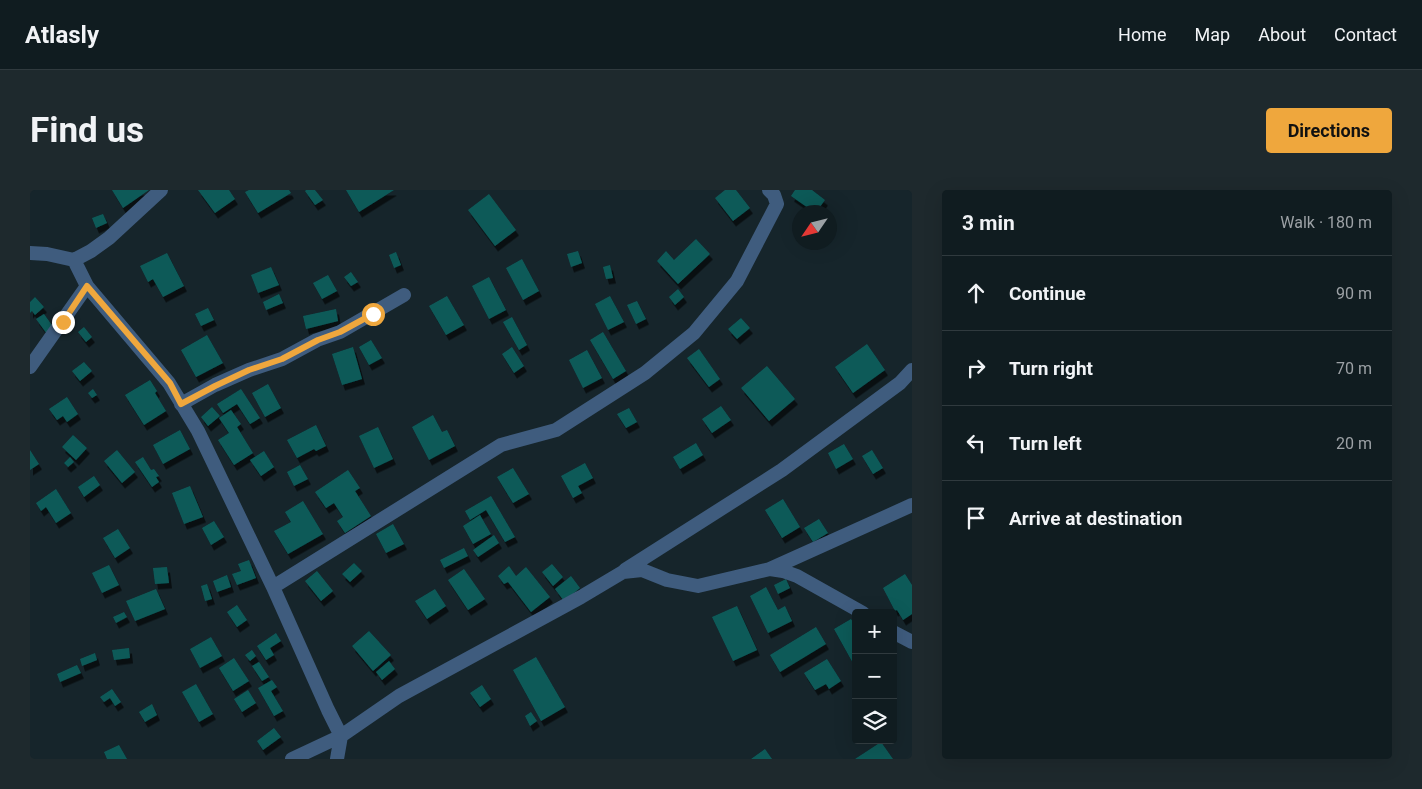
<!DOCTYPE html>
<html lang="en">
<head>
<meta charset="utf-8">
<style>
  body { margin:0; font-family:Roboto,sans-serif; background:#1e292d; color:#f1f3f6 }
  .controls { position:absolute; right:15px; bottom:15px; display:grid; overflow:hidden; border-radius:5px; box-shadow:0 5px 20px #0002 }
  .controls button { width:45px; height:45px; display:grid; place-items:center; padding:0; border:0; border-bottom:1px solid #303a3e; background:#101c20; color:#f1f3f6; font:25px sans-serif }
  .compass { position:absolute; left:762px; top:15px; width:45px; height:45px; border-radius:50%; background:#101c20; box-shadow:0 5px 20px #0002; rotate:235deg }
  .stop { position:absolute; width:15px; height:15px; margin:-11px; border:4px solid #efa73d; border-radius:50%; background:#fff }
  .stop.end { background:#efa73d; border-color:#fff; box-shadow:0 1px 5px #0008 }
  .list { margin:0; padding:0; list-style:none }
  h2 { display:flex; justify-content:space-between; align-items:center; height:65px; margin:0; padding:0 20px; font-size:21px }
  h2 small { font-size:16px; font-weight:400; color:#9ca1a5 }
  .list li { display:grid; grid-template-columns:32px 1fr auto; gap:15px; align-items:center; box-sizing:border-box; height:75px; padding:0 20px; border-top:1px solid #303a3e }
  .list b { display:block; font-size:19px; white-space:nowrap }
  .list em { font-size:16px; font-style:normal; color:#9ca1a5 }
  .icon { flex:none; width:28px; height:28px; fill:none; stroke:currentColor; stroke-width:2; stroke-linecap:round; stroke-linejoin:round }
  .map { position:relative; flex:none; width:882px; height:569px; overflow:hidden; border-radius:5px }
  header { display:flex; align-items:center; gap:30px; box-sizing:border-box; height:70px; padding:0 25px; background:#101c20; border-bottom:1px solid #303a3e }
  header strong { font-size:24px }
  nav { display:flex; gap:28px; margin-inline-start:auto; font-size:18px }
  .intro { display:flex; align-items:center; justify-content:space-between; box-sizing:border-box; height:120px; padding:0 30px }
  h1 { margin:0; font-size:35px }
  .button { padding:12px 22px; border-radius:5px; background:#efa73d; color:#111; font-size:18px; font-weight:700 }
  main { display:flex; gap:30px; padding:0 30px }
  aside { flex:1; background:#101c20; border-radius:5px; box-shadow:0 5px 20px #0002 }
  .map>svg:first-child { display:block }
  .building { fill:#0c5a59; filter:url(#shadow) }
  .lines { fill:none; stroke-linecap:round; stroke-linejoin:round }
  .minor { stroke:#3f5c7e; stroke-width:14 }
  .route { stroke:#efa73d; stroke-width:6 }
</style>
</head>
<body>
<header>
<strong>Atlasly</strong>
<nav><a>Home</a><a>Map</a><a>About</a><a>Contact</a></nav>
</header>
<div class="intro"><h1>Find us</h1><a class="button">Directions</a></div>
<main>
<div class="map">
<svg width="882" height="569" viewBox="0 0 882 569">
  <defs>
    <filter id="shadow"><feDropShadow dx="3" dy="5.5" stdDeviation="0" flood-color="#0009"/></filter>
  </defs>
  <rect width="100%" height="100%" fill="#16252b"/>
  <path class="building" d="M 82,0 L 119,0 L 93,18 Z
    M 168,0 L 199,0 L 205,9 L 185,23 Z
    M 219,0 L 259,0 L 261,3 L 228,23 L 215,2 Z
    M 276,0 L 285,0 L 293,10 L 285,15 L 275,1 Z
    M 316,0 L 364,0 L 329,22 Z
    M 695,0 L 706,0 L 720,18 L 703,31 L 685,8 Z
    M 765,0 L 782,0 L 795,10 L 786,22 L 784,22 L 761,6 Z
    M 459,4 L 486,40 L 465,56 L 438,20 Z
    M 73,24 L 77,33 L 66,38 L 62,28 Z
    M 666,49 L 680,64 L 648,94 L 627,71 L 636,61 L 644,70 Z
    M 548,61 L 552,73 L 541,77 L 537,64 Z
    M 366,62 L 371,75 L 364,78 L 359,65 Z
    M 137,63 L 154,96 L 133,107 L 123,89 L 118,92 L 110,76 Z
    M 492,69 L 509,101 L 493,110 L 476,78 Z
    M 580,75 L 583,88 L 576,89 L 573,77 Z
    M 241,77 L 249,95 L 228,103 L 221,85 Z
    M 321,82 L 328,92 L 321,96 L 314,87 Z
    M 298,85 L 307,101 L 292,109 L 283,93 Z
    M 459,87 L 476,120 L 459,129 L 442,96 Z
    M 648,99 L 654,107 L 645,115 L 639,107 Z
    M 249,104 L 253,113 L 236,120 L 233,112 Z
    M 417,106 L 434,135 L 416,145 L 399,116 Z
    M 580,106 L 594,132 L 578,140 L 565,114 Z
    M 5,107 L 14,117 L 5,125 L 2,121 L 0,123 L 0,112 Z
    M 607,111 L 616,129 L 606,134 L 597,115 Z
    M 178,118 L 184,130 L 171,136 L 165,124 Z
    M 306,119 L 308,131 L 276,139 L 273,126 Z
    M 14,124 L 24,138 L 17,144 L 6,129 Z
    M 482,127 L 497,155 L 489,160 L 473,132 Z
    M 711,128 L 720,138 L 707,149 L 698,139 Z
    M 54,137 L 62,147 L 56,152 L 48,142 Z
    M 573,142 L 596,181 L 583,189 L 560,150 Z
    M 177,145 L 193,173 L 166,187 L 151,160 Z
    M 341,150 L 352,168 L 339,175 L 329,157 Z
    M 837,154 L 855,180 L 823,203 L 805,177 Z
    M 323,157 L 332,189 L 312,195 L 302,164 Z
    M 482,157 L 494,176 L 484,183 L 472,164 Z
    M 669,159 L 690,189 L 679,197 L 657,168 Z
    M 557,160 L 572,188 L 553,198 L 539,170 Z
    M 54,172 L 62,181 L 50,191 L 42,181 Z
    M 737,176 L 765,209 L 739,231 L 711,198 Z
    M 120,190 L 127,201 L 125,203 L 136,221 L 114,235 L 95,205 Z
    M 238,194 L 251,218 L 235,227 L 222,203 Z
    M 63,199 L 67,205 L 62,208 L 58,203 Z
    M 211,199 L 230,228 L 220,234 L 207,214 L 193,223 L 187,214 Z
    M 37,207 L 48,224 L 37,232 L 33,226 L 27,230 L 19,219 Z
    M 691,216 L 701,230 L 682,243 L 672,229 Z
    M 182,217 L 190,226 L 178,236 L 171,227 Z
    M 599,218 L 607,232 L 596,238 L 587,224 Z
    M 201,220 L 211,234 L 207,237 L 223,263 L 204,275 L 188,250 L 199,243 L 189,228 Z
    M 403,225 L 412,242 L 417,240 L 425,256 L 399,270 L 382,237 Z
    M 286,235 L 296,256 L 286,261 L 284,259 L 267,268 L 257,250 Z
    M 348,237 L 363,269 L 344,278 L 329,246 Z
    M 150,240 L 160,259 L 133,274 L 123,255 Z
    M 43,245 L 57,258 L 46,270 L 32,257 Z
    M 666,253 L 673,265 L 650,279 L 643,267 Z
    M 814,254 L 823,269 L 806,279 L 798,263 Z
    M 0,260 L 9,274 L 0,280 Z
    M 87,260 L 105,282 L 92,293 L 74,271 Z
    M 842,260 L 853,278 L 843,284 L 832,266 Z
    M 234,261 L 244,277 L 231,286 L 220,270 Z
    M 40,267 L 44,272 L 38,277 L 34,273 Z
    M 113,267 L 121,280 L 124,279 L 129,286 L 126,287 L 129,292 L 122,297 L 105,272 Z
    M 555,273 L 563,288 L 548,296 L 552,303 L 543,308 L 531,286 Z
    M 270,275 L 278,289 L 264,296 L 257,282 Z
    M 483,278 L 499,304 L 483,313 L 467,287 Z
    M 318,280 L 330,298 L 325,301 L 341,326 L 315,343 L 307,331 L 313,327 L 304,313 L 296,318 L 285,302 Z
    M 64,286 L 70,295 L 54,307 L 48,297 Z
    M 160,296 L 173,327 L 154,334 L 142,303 Z
    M 26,299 L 41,323 L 26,333 L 16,317 L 11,321 L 6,313 Z
    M 461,306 L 485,347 L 475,352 L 456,320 L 440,330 L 435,321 Z
    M 753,309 L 770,337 L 752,348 L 735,320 Z
    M 273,311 L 293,344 L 258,364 L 244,341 L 261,332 L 255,322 Z
    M 450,325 L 461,344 L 443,354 L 433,336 Z
    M 789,329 L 798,343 L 783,352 L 774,338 Z
    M 184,331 L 194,347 L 181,355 L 172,338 Z
    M 363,334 L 374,354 L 356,363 L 346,344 Z
    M 88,339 L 100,358 L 85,368 L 73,348 Z
    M 464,345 L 469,353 L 448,367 L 443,360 Z
    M 434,358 L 438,366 L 414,378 L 410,370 Z
    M 219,370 L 226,388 L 207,395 L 202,384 L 211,381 L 208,374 Z
    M 324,373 L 332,381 L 320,392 L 312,384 Z
    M 522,374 L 533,387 L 523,396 L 512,382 Z
    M 79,375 L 89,395 L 72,403 L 62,383 Z
    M 479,376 L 486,386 L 496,377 L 520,407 L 501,422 L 478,392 L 474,394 L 468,386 Z
    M 137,377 L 139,393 L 125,394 L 123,378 Z
    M 434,379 L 455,409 L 438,420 L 418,390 Z
    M 287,381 L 303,401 L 291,411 L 275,391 Z
    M 875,384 L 882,395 L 882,424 L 873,430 L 867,420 L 865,421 L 853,398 Z
    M 197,385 L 201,397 L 187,402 L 183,391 Z
    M 541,386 L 550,398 L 534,411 L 525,399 Z
    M 756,389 L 760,398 L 748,404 L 744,395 Z
    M 177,394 L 182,409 L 175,411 L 171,396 Z
    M 736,397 L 748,420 L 755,416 L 762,431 L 738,443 L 720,406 Z
    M 126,399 L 135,419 L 105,431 L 96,411 Z
    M 405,399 L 416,416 L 397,429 L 385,411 Z
    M 207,415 L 217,430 L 207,437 L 197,422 Z
    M 707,416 L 727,460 L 703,471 L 682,427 Z
    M 94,422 L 97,427 L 86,433 L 83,427 Z
    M 821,429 L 826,437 L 826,474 L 824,475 L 804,439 Z
    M 786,437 L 796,454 L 750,482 L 740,465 Z
    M 339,441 L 361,465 L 343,481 L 322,456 Z
    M 246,443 L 251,451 L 240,458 L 244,465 L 236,470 L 227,456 Z
    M 181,447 L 192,466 L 170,478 L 160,459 Z
    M 99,458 L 100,468 L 84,470 L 82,460 Z
    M 222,460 L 226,466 L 220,471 L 215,465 Z
    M 65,463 L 67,470 L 52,476 L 50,469 Z
    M 506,467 L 535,517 L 511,531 L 483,480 Z
    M 204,468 L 219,491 L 203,501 L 189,478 Z
    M 797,469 L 811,491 L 799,499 L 796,494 L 785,500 L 774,483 Z
    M 359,471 L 365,479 L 352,490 L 346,482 Z
    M 229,472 L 239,487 L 232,491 L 222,476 Z
    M 47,475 L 51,483 L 30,492 L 27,484 Z
    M 242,490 L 247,497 L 241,501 L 253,521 L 244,526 L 228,498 Z
    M 166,494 L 183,524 L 169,532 L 152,502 Z
    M 452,495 L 461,509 L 450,517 L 440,503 Z
    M 82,499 L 91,512 L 85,516 L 80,508 L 74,512 L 70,507 Z
    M 218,500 L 226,513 L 212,522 L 204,509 Z
    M 122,514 L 127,525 L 115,532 L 109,522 Z
    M 501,522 L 507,531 L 500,536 L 495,526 Z
    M 244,538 L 251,547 L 233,560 L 227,551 Z
    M 851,552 L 863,569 L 825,569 Z
    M 89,555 L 97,569 L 77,569 L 74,562 Z
    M 735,559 L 742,569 L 721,569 Z"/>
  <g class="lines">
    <path class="minor" d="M 0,63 L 17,64 L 44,70 L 61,61 L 79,48 L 131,0
      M 44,70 L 57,96 L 139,193 L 168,241 L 243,397 L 298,520 L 311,546 L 369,506 L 551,407 L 593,382 L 612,380 L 637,390 L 668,396 L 740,379 L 753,381 L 767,386 L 833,423
      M 0,177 L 57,96
      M 151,214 L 185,195 L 219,180 L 252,169 L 287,150 L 310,142 L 374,105
      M 740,379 L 882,315
      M 595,380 L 752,280 L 870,193 L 882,180
      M 243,397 L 471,255 L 526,240 L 615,183 L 664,143 L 707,91 L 747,14 L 744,5 L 739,0
      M 863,442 L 882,452
      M 262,569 L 311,546
      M 307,569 L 311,546"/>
  </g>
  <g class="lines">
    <path class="route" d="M 33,132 L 57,96 L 140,193 L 151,214 L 185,196 L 219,180 L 252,169 L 288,150 L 310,142 L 343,124"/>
  </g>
</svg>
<div class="controls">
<button>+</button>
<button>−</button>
<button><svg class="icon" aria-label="layers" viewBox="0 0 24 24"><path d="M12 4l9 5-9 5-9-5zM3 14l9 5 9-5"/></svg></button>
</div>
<svg class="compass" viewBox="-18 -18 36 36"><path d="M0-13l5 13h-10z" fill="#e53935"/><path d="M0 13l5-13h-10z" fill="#9ca1a5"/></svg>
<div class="stop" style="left:343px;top:124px"></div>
<div class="stop end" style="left:33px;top:132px"></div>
</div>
<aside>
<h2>3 min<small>Walk · 180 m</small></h2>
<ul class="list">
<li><svg class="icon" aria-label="ahead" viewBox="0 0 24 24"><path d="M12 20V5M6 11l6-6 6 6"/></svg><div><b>Continue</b></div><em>90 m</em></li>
<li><svg class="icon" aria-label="right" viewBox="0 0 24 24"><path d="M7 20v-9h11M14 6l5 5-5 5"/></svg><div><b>Turn right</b></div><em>70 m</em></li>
<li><svg class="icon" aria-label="left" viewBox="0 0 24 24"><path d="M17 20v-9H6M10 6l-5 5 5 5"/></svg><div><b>Turn left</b></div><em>20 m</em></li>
<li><svg class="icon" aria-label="arrive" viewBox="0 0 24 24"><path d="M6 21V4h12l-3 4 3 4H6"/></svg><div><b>Arrive at destination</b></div></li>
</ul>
</aside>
</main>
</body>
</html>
